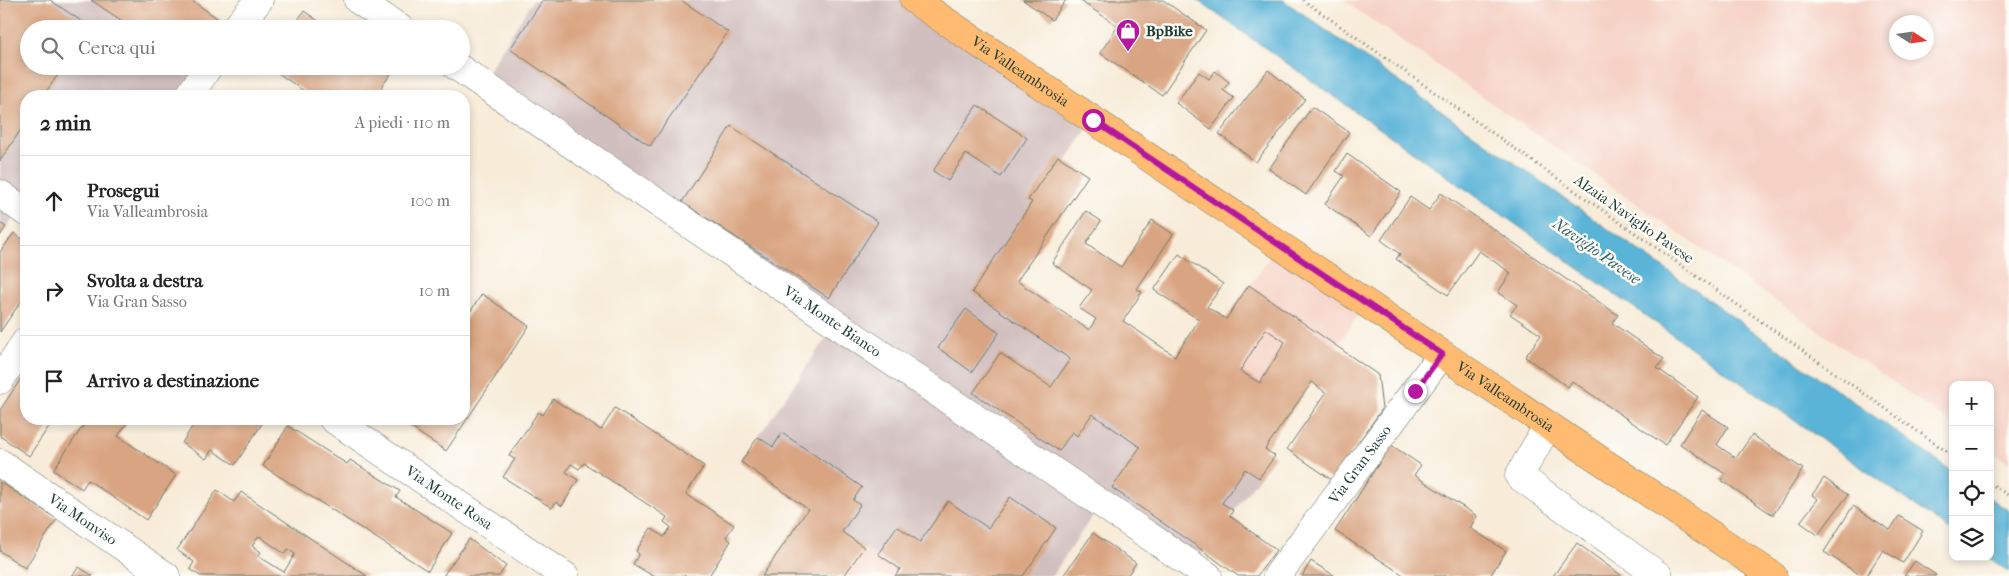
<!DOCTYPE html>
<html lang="it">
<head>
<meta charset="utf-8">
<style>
  body { margin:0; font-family:"IM FELL French Canon",serif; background:#f2f2f2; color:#222 }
  .controls { position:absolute; right:15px; bottom:15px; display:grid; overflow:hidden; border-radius:10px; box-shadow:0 2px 8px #0003 }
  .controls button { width:45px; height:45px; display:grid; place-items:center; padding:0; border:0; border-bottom:1px solid #e0e0e0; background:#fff; color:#222; font:25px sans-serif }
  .compass { position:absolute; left:1889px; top:15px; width:45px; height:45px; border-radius:50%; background:#fff; box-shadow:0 2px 8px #0003; rotate:102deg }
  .stop { position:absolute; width:15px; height:15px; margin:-11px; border:4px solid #b5179e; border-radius:50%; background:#fff }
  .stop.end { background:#b5179e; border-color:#fff; box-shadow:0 1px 5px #0008 }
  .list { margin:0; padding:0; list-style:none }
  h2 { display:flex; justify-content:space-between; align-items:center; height:65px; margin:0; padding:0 20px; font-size:21px }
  h2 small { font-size:16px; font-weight:400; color:#767676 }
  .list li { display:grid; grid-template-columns:32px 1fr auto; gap:15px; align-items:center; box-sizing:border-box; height:90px; padding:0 20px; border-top:1px solid #e0e0e0 }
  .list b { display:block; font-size:19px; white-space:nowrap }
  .list p { margin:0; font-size:16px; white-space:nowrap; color:#767676 }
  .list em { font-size:16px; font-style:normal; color:#767676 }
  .icon { flex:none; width:28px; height:28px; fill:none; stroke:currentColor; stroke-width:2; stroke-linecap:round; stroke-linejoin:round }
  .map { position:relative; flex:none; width:2009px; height:576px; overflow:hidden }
  .search { position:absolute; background:#fff; box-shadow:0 2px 8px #0003; left:20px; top:20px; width:450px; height:55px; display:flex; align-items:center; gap:12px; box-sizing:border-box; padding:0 18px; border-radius:28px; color:#767676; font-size:19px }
  .panel { position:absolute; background:#fff; box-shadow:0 2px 8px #0003; left:20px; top:90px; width:450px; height:335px; border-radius:20px }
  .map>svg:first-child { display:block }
  .built { fill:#f6d1c5; fill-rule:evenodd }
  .industrial { fill:#d1bfbf }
  .water { fill:#5ab4d8; stroke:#3c7886 }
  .building { fill:#d9a481; fill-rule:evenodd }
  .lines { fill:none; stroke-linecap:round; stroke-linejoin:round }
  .street-casing { stroke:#6b7a6e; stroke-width:29 }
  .primary-casing { stroke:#6b7a6e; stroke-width:29 }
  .path { stroke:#6b7a6e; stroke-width:3; stroke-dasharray:1 4; stroke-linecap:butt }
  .street { stroke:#fff; stroke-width:28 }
  .primary { stroke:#febb71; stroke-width:28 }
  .route { stroke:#b5179e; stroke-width:6 }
  .labels { text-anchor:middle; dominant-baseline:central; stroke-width:5; stroke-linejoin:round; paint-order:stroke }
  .poi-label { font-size:15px; font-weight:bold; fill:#1f3d34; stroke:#fdfcf7; text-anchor:start }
  .street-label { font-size:15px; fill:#1f3d34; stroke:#fdfcf7 }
  .water-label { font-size:16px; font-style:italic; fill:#316165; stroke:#fdfcf7 }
</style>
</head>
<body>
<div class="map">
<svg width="2009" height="576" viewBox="0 0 2009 576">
  <rect width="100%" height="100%" fill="#fdfcf7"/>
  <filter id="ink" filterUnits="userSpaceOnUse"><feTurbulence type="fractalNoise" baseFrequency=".02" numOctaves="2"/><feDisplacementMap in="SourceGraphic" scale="10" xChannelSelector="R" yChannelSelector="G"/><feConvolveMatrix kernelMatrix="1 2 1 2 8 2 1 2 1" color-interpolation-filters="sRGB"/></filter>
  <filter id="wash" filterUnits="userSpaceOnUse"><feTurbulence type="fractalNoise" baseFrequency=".0096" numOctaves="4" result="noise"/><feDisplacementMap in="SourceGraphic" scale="20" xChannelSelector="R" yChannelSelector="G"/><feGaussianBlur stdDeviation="1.12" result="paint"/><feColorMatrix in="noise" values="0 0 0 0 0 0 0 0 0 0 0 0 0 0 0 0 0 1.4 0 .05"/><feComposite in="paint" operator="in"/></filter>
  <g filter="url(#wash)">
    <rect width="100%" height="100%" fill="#f8ecd9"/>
    <path class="built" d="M 1343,0 L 2009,0 L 2009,463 L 1990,450 L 1990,385 L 1953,385 L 1953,424 ZM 1896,22 L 1926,22 L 1926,52 L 1896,52 Z
      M 1278,245 L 1367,303 L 1265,449 L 1179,390 Z
      M 808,509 L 864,547 L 909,576 L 762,576 Z"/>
    <path class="industrial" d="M 0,0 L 191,0 L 220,20 L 228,29 L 29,29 L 29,66 L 209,66 L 201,96 L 26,96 L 26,212 L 21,208 L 0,236 Z
      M 533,0 L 914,0 L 1093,120 L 1066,161 L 1058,156 L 1028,199 L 1032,202 L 991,264 L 1275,456 L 1193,566 L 1101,503 L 1052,576 L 909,576 L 864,547 L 741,462 L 836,324 L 481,83 Z"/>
    <path class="water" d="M 1197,0 L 1283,0 L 1953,472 L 1953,532 Z
      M 1990,498 L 2009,511 L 2009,572 L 1988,557 L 1990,557 Z"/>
    <g id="blocks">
      <path class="building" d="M 0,0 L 50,0 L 90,27 L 89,29 L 29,29 L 29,66 L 64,66 L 43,96 L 26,96 L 26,122 L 0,161 Z
        M 91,0 L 191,0 L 220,20 L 214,29 L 134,29 Z
        M 543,0 L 681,0 L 728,32 L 650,146 L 510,49 Z
        M 1023,0 L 1066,0 L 1052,20 Z
        M 1079,0 L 1163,0 L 1206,30 L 1162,95 L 1100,53 L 1118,26 Z
        M 304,11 L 330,29 L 292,29 Z
        M 268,66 L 383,66 L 392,72 L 375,96 L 311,96 Z
        M 1268,70 L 1305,99 L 1256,162 L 1219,134 Z
        M 1215,71 L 1229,82 L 1223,90 L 1234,98 L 1211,129 L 1176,103 L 1199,72 L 1209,79 Z
        M 977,105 L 1027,138 L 1001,177 L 966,154 L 948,181 L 933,171 Z
        M 1312,107 L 1349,132 L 1306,195 L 1269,169 Z
        M 731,126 L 878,222 L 829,298 L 682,202 Z
        M 1347,154 L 1401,192 L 1371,236 L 1325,204 L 1344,176 L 1336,171 Z
        M 1058,156 L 1088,176 L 1017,281 L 1089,330 L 1096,319 L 1079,308 L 1092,290 L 1052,263 L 1086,211 L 1101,221 L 1086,244 L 1121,267 L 1152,220 L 1173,234 L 1137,289 L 1142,292 L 1123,321 L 1175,356 L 1199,320 L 1154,290 L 1179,254 L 1223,284 L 1207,307 L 1226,319 L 1249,285 L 1378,375 L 1382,409 L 1332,480 L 1287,449 L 1326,393 L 1312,382 L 1265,449 L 1275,456 L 1259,478 L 1245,469 L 1222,503 L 1233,510 L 1230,516 L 1276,550 L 1257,576 L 1238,576 L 1205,552 L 1112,488 L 1140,447 L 1092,414 L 1077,436 L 1072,432 L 1059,451 L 973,393 L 1000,353 L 1051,387 L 1070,359 L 972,292 L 1032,202 L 1028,200 ZM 1266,329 L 1285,342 L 1260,383 L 1240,371 Z
        M 1441,193 L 1618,315 L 1612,323 L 1664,359 L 1657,368 L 1698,397 L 1665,445 L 1572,381 L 1568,387 L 1525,357 L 1541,335 L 1510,314 L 1517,305 L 1498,292 L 1511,273 L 1479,251 L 1448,295 L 1396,259 L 1400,254 L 1381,240 L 1410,197 L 1429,210 Z
        M 0,223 L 6,227 L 0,236 Z
        M 14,233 L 26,242 L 26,294 L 0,332 L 0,252 Z
        M 482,294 L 529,326 L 446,451 L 398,419 L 464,419 L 464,321 Z
        M 966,309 L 999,333 L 972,372 L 938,348 Z
        M 26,371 L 26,419 L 54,419 L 29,456 L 0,436 L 0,410 Z
        M 553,399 L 601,430 L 615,408 L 704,466 L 686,494 L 734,525 L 726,537 L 731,541 L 709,576 L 653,576 L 633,564 L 639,554 L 636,551 L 651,528 L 664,537 L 671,527 L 664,522 L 667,517 L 584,463 L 579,469 L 571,464 L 566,472 L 578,480 L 562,506 L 556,502 L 552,508 L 503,477 L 515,459 L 509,456 L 538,412 L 543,415 Z
        M 1702,410 L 1728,427 L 1717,445 L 1736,458 L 1752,435 L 1803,469 L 1773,515 L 1721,480 L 1725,474 L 1680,444 Z
        M 88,419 L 130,419 L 118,436 L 176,475 L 146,520 L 88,480 L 82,489 L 53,470 Z
        M 197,419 L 265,419 L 235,465 L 212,450 L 206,459 L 182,443 Z
        M 288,426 L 347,464 L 350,460 L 400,491 L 396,497 L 452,533 L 428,571 L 263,466 Z
        M 782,433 L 862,487 L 853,500 L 860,505 L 842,532 L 864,547 L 844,576 L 762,576 L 808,509 L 741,462 L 758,437 L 773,447 Z
        M 1391,445 L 1421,465 L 1414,475 L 1477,516 L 1470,528 L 1506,551 L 1490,576 L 1405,576 L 1335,531 Z
        M 1824,478 L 1848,495 L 1818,535 L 1800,522 L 1818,499 L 1812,495 Z
        M 0,482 L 57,519 L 25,568 L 0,551 Z
        M 217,490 L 234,502 L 241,492 L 367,576 L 200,576 L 190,569 L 194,562 L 177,550 ZM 259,536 L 285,554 L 288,549 L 295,554 L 284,572 L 258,556 L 261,552 L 252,546 Z
        M 1010,497 L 1056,528 L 1023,576 L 895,576 L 900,569 L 878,554 L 897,526 L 920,542 L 948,501 L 988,528 Z
        M 1853,506 L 1890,530 L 1899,516 L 1923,531 L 1903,563 L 1883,550 L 1866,576 L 1862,576 L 1824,552 Z
        M 1093,533 L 1136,563 L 1127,576 L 1063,576 Z
        M 469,539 L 506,566 L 499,576 L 443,576 Z
        M 1577,543 L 1622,576 L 1553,576 Z
        M 1311,561 L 1335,576 L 1302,576 Z
        M 1915,561 L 1936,575 L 1935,576 L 1904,576 Z
        M 79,567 L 93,576 L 72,576 Z"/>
    </g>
  </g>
  <g filter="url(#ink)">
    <use href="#blocks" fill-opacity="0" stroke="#6b7a6e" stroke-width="1"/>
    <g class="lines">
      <defs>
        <g id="street">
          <path d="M 358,0 L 401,29"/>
          <path d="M 235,29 L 259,0"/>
          <path id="s1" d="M 456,66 L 1208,576"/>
          <path d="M 189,96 L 209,66"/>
          <path d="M 0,194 L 26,212"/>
          <path d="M 0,380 L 26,341"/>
          <path id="s2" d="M 333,419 L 565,576"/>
          <path d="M 1548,425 L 1519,476 L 1659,576"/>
          <path id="s3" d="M 0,463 L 166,576"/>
          <path id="s4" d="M 1277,576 L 1442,354"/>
        </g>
        <g id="primary">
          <path id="s5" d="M 914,0 L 1773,576"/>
        </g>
      </defs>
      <use href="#street" class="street-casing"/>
      <use href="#primary" class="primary-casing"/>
      <path class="path" d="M 1303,0 L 1953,456
        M 1990,483 L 2009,496"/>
      <use href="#street" class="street"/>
      <use href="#primary" class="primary"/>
    </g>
  </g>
  <g class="lines" filter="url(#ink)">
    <path class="route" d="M 1093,120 L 1442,354 L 1415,391"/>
  </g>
  <defs>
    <symbol id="shop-pin" viewBox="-11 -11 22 30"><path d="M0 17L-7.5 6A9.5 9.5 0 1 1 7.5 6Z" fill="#b5179e" stroke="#fdfcf7"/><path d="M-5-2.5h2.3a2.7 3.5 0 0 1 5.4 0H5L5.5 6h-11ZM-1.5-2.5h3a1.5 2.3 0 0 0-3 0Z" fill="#fff"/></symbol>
  </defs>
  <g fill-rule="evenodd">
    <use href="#shop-pin" x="1114" y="17" width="28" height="38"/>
  </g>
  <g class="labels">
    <g class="poi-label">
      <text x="1146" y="31">BpBike</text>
    </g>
    <g class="street-label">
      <text stroke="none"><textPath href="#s5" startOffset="128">Via Valleambrosia</textPath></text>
      <text transform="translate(1634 219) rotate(35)">Alzaia Naviglio Pavese</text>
      <text stroke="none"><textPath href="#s1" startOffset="455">Via Monte Bianco</textPath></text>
      <text stroke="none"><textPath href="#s5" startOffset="712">Via Valleambrosia</textPath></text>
      <text stroke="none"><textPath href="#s4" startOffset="139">Via Gran Sasso</textPath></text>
      <text stroke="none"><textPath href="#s2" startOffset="140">Via Monte Rosa</textPath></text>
      <text stroke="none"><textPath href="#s3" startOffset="100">Via Monviso</textPath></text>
    </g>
    <g class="water-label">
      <text transform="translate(1597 251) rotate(35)">Naviglio Pavese</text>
    </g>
  </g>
</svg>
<div class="controls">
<button>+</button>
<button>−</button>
<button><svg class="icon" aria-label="locate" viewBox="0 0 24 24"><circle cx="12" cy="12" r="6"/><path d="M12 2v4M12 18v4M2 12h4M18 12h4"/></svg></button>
<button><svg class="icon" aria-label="layers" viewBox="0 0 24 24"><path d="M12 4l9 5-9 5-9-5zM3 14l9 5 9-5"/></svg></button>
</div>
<svg class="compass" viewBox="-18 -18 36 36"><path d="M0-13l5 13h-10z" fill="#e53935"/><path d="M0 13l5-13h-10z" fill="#767676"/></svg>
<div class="stop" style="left:1093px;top:120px"></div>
<div class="stop end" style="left:1415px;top:391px"></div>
<div class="search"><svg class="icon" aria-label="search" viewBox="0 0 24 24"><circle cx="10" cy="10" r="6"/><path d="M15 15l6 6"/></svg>Cerca qui</div>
<section class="panel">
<h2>2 min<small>A piedi · 110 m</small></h2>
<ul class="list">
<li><svg class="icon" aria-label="ahead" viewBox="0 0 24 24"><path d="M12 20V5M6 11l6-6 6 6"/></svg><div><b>Prosegui</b><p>Via Valleambrosia</p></div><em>100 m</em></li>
<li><svg class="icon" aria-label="right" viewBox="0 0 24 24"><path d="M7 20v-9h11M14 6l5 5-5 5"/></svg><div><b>Svolta a destra</b><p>Via Gran Sasso</p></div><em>10 m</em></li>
<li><svg class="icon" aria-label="arrive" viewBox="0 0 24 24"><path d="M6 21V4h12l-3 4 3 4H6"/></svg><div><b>Arrivo a destinazione</b></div></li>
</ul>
</section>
</div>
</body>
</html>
